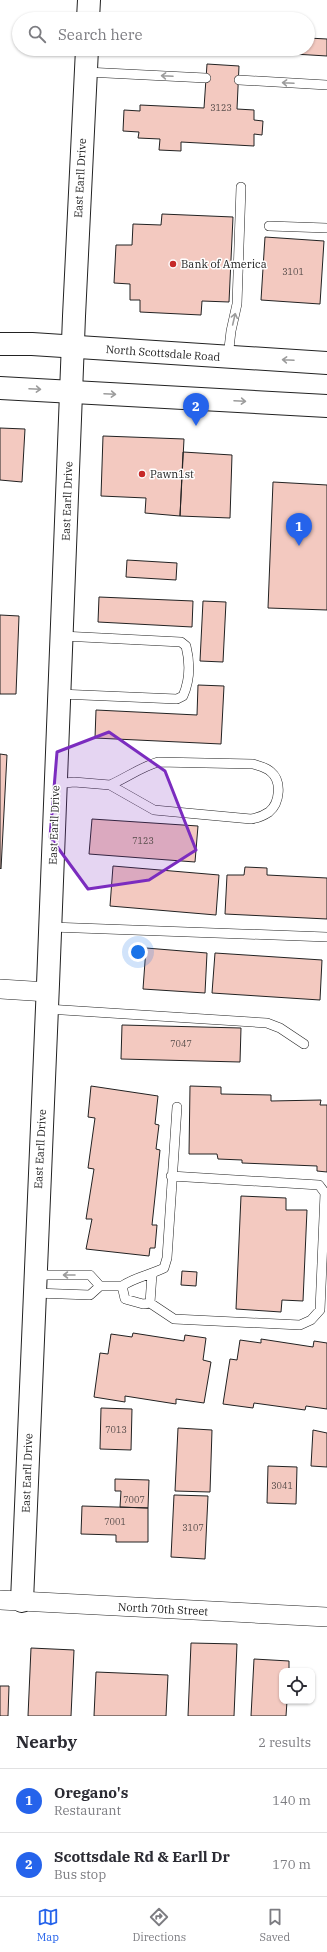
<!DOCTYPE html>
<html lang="en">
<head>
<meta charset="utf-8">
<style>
  body { margin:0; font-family:"IBM Plex Serif",serif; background:#f7f7f7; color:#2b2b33 }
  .controls { position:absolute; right:12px; bottom:12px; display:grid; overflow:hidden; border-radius:8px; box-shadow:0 1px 3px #0004 }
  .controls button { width:36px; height:36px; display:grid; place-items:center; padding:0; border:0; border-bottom:1px solid #e1e1e2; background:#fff; color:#2b2b33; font:20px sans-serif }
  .you { position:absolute; left:138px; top:952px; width:14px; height:14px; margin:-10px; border:3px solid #fff; border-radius:50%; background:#1a73e8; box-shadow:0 0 0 6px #1a73e833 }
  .badge { display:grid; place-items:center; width:26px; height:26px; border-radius:50%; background:#2563eb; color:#fff; font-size:13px; font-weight:700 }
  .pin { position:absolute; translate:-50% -33px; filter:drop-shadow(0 1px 2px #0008) }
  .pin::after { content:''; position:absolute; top:21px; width:14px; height:12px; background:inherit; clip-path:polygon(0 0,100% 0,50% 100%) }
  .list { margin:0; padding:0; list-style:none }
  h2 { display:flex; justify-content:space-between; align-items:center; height:52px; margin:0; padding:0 16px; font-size:17px }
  h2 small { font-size:13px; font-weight:400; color:#7c7c81 }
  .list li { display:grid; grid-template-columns:26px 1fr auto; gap:12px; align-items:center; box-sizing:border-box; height:64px; padding:0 16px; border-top:1px solid #e1e1e2 }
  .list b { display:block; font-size:15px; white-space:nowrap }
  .list p { margin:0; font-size:13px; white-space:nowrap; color:#7c7c81 }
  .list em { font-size:13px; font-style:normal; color:#7c7c81 }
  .icon { flex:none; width:22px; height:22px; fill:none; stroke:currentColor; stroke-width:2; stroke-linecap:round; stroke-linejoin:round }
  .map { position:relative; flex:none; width:327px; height:1716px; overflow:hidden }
  .search { position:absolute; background:#fff; box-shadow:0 1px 3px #0004; left:12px; right:12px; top:12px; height:44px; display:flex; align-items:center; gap:10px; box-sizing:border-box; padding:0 14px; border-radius:22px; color:#7c7c81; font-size:15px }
  .sheet { height:180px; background:#fff }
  nav { display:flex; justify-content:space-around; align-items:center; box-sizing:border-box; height:56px; border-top:1px solid #e1e1e2; background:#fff; font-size:11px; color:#7c7c81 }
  nav a { display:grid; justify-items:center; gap:2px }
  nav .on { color:#2563eb }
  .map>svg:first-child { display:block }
  .building { fill:#f3c9c0; stroke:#222 }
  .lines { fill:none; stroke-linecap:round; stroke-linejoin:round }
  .lane-casing { stroke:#222; stroke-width:10 }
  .street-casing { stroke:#222; stroke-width:20 }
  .secondary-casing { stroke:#222; stroke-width:24 }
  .primary-casing { stroke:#222; stroke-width:24 }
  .lane { stroke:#fff; stroke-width:9 }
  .street { stroke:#fff; stroke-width:19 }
  .secondary { stroke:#fff; stroke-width:22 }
  .primary { stroke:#fff; stroke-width:22 }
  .oneway { stroke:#9c9c9c }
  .marked { fill:#7b2cbf; fill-opacity:0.2; stroke:#7b2cbf; stroke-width:3; stroke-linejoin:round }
  .poi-dot { fill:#c62828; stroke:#fff; stroke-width:1.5 }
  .labels { text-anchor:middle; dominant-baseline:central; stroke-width:3; stroke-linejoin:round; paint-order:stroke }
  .number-label { font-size:9px; fill:#564c4a }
  .street-label { font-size:11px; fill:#222; stroke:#fff }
  .poi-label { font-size:11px; fill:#222; stroke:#fff; text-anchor:start }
</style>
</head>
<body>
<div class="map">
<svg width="327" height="1716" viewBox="0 0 327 1716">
  <rect width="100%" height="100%" fill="#fff"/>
  <path class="building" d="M 308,38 L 327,39 L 327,56 L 211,49 L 308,49 Z
    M 207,64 L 239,66 L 237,109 L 254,110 L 254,120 L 263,121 L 262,135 L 254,134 L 254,146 L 181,142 L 181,151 L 159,150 L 160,139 L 138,138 L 139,132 L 123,131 L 124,110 L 140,111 L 140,105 L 204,108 Z
    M 162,214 L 233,217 L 229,302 L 202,301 L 201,315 L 140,312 L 140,300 L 130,300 L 130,284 L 114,283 L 116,245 L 132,245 L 133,224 L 161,225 Z
    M 265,237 L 324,241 L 320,304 L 261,300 Z
    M 0,428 L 25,429 L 22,482 L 0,480 Z
    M 103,436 L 184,439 L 180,516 L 145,513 L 146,498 L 101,496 Z
    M 183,452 L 232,455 L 230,518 L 180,516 Z
    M 273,482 L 327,485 L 327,610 L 268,608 Z
    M 127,560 L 177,563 L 176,580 L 126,577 Z
    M 99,597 L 193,601 L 192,627 L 98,622 Z
    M 203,601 L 226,602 L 223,662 L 200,661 Z
    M 0,615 L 19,616 L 16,694 L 0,694 Z
    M 198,685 L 224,686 L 221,744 L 95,738 L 96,710 L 197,715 Z
    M 0,754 L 7,755 L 1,869 L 0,868 Z
    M 92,819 L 198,826 L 195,862 L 89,854 Z
    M 113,866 L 219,875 L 216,915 L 110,906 Z
    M 245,867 L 267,868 L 267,875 L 327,878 L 327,919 L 225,914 L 227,875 L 244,875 Z
    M 146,948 L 207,953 L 205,993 L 143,989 Z
    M 215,953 L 322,960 L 320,1000 L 212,993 Z
    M 122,1025 L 241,1028 L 240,1062 L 121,1059 Z
    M 91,1086 L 158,1096 L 155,1124 L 159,1125 L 156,1149 L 160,1150 L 152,1225 L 157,1225 L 155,1248 L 150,1248 L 149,1256 L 86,1249 L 92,1219 L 86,1219 L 94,1169 L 88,1168 L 95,1118 L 88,1117 Z
    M 190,1086 L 221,1087 L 221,1094 L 271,1095 L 271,1101 L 321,1100 L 320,1105 L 327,1105 L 327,1172 L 317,1171 L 317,1166 L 242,1163 L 242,1160 L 218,1159 L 217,1154 L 189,1154 Z
    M 241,1196 L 286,1198 L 286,1210 L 307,1210 L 303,1301 L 282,1300 L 281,1312 L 236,1309 Z
    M 182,1271 L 197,1272 L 196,1286 L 181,1285 Z
    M 133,1333 L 184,1341 L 185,1335 L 206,1338 L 203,1360 L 211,1362 L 204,1403 L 176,1399 L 176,1404 L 125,1396 L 125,1402 L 94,1397 L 100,1353 L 108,1354 L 111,1334 L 132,1337 Z
    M 261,1339 L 313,1347 L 314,1341 L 327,1343 L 327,1409 L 306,1406 L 305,1410 L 254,1403 L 253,1408 L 223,1404 L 230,1359 L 237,1360 L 240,1340 L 261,1343 Z
    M 101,1408 L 132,1409 L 131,1450 L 100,1449 Z
    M 178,1428 L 212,1430 L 210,1492 L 175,1491 Z
    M 313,1430 L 327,1433 L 327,1467 L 311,1466 Z
    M 268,1466 L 297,1467 L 296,1504 L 267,1503 Z
    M 115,1479 L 149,1480 L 148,1508 L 120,1507 L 121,1491 L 115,1491 Z
    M 174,1495 L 208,1496 L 205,1559 L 171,1557 Z
    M 82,1506 L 148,1508 L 148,1542 L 116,1542 L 116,1535 L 81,1534 Z
    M 191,1643 L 237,1644 L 234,1716 L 188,1716 Z
    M 31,1648 L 74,1650 L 71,1716 L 28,1716 Z
    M 254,1659 L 289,1661 L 289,1671 L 282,1671 L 282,1701 L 287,1701 L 286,1716 L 251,1716 Z
    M 96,1672 L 168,1675 L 166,1716 L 94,1716 Z
    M 0,1686 L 9,1686 L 8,1716 L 0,1716 Z"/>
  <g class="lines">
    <defs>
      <path id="lane" d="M 86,72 L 206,78
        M 239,80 L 327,85
        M 269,226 L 327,228
        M 228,357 L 231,331 L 237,304 L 241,187
        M 59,694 L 177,699 L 183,696 C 190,680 190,662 186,646 L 181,642 L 62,636
        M 56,784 L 74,782 L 110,785 L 154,810 L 251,819 C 258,818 263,816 269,812 C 280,803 282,781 271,772 C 266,767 259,766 253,764 L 158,762 C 141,767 126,778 110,785
        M 51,927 L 327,937
        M 47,1009 L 267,1023 L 280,1028 L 304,1044
        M 36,1275 L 90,1275 L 100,1286
        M 122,1286 C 135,1277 150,1275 164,1268 L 167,1258 L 177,1107
        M 35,1293 L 90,1295 L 100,1286 L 122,1286 L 125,1299 L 143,1304 L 150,1303 L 174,1319 L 300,1325 L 311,1320 L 320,1310 L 325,1193 L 319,1185 L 171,1176
        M 150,1303 L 152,1274"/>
      <path id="street" d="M 0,989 L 48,992
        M 0,1600 L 327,1617"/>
      <path id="secondary" d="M 88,19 L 89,0
        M 22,1601 L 48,984 L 74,316 L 87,49"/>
      <path id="primary" d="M 0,344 L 32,344 L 327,363
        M 0,388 L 327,406"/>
    </defs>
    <use href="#lane" class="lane-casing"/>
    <use href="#street" class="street-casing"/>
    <use href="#secondary" class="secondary-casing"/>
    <use href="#primary" class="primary-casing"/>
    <use href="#lane" class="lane"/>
    <use href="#street" class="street"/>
    <use href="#secondary" class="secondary"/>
    <use href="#primary" class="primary"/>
  </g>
  <defs><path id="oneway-shaft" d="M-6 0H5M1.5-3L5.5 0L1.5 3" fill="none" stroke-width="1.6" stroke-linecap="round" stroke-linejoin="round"/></defs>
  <g class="oneway">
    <use href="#oneway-shaft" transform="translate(167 76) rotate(-177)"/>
    <use href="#oneway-shaft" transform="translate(288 83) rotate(-177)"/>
    <use href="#oneway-shaft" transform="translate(234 319) rotate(-77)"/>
    <use href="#oneway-shaft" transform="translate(288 360) rotate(-177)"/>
    <use href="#oneway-shaft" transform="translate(35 389) rotate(3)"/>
    <use href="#oneway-shaft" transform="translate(110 394) rotate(3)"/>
    <use href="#oneway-shaft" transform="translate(240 401) rotate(3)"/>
    <use href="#oneway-shaft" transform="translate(69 1275) rotate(-180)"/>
  </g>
  <path class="marked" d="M 109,732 L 165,771 L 196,850 L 149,880 L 88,889 L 50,837 L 57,752 Z"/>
  <g class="poi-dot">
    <circle cx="173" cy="264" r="4"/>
    <circle cx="142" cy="474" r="4"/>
  </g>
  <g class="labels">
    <g class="number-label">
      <text x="221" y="107">3123</text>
      <text x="293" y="271">3101</text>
      <text x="143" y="840">7123</text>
      <text x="181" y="1043">7047</text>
      <text x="116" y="1429">7013</text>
      <text x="282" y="1485">3041</text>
      <text x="134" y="1499">7007</text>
      <text x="115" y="1521">7001</text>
      <text x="193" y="1527">3107</text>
    </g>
    <g class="street-label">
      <text transform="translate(80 178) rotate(-87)">East Earll Drive</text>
      <text transform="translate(163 353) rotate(4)">North Scottsdale Road</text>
      <text transform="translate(67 501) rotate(-88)">East Earll Drive</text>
      <text transform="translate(54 825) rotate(-88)">East Earll Drive</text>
      <text transform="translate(40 1149) rotate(-87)">East Earll Drive</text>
      <text transform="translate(27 1473) rotate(-88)">East Earll Drive</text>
      <text transform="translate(163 1609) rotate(3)">North 70th Street</text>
    </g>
    <g class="poi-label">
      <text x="181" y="264">Bank of America</text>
      <text x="150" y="474">Pawn1st</text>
    </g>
  </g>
</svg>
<div class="controls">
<button><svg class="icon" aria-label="locate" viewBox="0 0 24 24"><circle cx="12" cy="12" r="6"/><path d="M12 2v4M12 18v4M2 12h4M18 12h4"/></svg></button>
</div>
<div class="you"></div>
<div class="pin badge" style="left:299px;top:546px">1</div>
<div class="pin badge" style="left:196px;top:426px">2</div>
<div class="search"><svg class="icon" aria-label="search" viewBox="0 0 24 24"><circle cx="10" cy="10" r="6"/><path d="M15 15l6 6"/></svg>Search here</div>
</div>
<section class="sheet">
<h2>Nearby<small>2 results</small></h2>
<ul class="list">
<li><span class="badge">1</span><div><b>Oregano's</b><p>Restaurant</p></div><em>140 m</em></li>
<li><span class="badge">2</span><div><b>Scottsdale Rd &amp; Earll Dr</b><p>Bus stop</p></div><em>170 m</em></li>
</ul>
</section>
<nav>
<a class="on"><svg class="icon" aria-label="map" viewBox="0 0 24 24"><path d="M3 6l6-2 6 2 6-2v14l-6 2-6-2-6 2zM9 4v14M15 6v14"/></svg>Map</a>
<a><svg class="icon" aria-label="directions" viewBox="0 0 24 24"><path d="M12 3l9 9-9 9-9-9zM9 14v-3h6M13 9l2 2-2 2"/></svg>Directions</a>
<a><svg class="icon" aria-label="saved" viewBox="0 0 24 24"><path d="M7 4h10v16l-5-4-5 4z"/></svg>Saved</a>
</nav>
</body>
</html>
